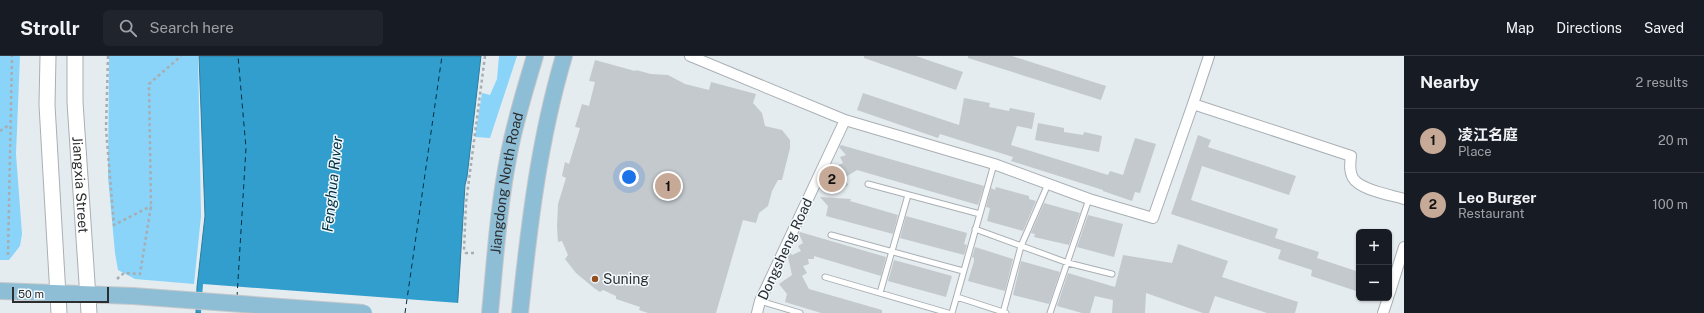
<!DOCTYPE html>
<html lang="en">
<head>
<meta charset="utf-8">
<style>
  body { margin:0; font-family:"Public Sans","Noto Sans SC",sans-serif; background:#20242c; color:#f1f3f6 }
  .controls { position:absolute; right:12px; bottom:12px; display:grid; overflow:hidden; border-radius:6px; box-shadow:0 1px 3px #0004 }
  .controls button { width:36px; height:36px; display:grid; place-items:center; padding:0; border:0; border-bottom:1px solid #363941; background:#171b24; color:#f1f3f6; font:20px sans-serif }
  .scale { position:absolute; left:12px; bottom:10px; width:97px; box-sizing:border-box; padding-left:4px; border:2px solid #2b2d2f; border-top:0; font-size:11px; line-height:14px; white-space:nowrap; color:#2b2d2f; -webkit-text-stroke:3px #f3fafe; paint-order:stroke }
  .you { position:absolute; left:629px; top:121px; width:14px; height:14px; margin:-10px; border:3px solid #fff; border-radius:50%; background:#1a73e8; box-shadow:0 0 0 6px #1a73e833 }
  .badge { display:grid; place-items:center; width:26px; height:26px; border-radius:50%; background:#c6a996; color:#111; font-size:13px; font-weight:700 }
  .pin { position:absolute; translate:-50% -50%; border:2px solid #fff; box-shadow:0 1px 4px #0006 }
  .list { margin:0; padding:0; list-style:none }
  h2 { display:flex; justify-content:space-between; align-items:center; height:52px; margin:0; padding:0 16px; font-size:17px }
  h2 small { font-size:13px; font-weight:400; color:#9ea1a6 }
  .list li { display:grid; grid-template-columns:26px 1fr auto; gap:12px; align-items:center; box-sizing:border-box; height:64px; padding:0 16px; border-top:1px solid #363941 }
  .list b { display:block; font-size:15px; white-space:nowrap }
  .list p { margin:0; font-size:13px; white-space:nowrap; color:#9ea1a6 }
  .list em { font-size:13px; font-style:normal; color:#9ea1a6 }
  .icon { flex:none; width:22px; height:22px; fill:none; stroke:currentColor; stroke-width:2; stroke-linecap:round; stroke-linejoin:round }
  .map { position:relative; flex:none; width:1404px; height:257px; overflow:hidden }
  header { display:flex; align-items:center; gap:24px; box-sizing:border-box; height:56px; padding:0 20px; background:#171b24; border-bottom:1px solid #363941 }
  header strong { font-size:19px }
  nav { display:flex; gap:22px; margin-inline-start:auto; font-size:14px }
  .search { width:280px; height:36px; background:#20242c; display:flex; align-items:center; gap:10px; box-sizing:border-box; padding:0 14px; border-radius:6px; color:#9ea1a6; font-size:15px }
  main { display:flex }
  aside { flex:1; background:#171b24 }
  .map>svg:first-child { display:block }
  .green { fill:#8ad3f9 }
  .water { fill:#319ecd; stroke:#2f7c9e }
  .pier { fill:#e5ecf0 }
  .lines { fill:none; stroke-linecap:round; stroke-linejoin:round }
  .ferry { stroke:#013144; stroke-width:1; stroke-dasharray:5 4; stroke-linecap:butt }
  .building { fill:#c3c9cd }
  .service-casing { stroke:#a9afb3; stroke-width:7 }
  .minor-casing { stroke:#a9afb3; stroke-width:12 }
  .secondary-casing { stroke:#a9afb3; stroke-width:17 }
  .primary-casing { stroke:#c8c8c9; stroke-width:18 }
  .path { stroke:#a8adb1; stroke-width:2.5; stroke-dasharray:3 3; stroke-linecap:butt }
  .service { stroke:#fff; stroke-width:5 }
  .minor { stroke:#fff; stroke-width:10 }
  .secondary { stroke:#fff; stroke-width:15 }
  .primary { stroke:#8ebed6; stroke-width:16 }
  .primary-bridge-casing { stroke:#c8c8c9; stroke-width:18; stroke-linecap:butt }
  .primary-bridge { stroke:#8ebed6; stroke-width:16 }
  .poi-dot { fill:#924f20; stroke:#f3fafe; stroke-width:1.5 }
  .labels { text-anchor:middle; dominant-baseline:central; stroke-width:3; stroke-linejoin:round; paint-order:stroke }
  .street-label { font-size:14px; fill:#2b2d2f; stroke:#f3fafe }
  .poi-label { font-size:14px; fill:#2b2d2f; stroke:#f3fafe; text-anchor:start }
  .water-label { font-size:15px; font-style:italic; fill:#013144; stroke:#f3fafe }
</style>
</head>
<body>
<header>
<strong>Strollr</strong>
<div class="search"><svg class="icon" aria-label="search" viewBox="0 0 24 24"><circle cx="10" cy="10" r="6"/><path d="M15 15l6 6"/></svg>Search here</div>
<nav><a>Map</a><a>Directions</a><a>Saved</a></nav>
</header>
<main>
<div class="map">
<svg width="1404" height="257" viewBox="0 0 1404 257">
  <rect width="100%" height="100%" fill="#e5ecf0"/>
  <path class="green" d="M 0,0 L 20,0 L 16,98 L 22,178 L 20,190 L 9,204 L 0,204 Z
    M 109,0 L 198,0 L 201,160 L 194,228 L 135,223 L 118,214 L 115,197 L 108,121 Z
    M 499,0 L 517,0 L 490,82 L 475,81 L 482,37 L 490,39 L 497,23 Z"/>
  <path class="water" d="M 199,0 L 481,0 L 467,121 L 465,129 L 457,257 L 196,257 L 197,231 L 205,160 Z"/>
  <path class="pier" d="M 203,228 L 459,247 L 459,257 L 201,257 Z"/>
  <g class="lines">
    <path class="ferry" d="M 237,241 L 246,92 L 238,0
      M 405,257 L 442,0"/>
  </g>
  <path class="building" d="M 864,0 L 916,0 L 963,16 L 956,34 L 864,2 Z
    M 968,0 L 1012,0 L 1106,30 L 1101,44 L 968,2 Z
    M 595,4 L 635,15 L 636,14 L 651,18 L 668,19 L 685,28 L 709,34 L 711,26 L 756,38 L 753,47 L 762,57 L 765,70 L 782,74 L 790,84 L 790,92 L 782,124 L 778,124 L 772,135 L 768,150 L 759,157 L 756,167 L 743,164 L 716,257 L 648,257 L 639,254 L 640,251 L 616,243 L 616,240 L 603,234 L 600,236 L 594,232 L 576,217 L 565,203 L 568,199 L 562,185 L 558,186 L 557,171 L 558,148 L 566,122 L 562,120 L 565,106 L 569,108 L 580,72 L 575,71 L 582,48 L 589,50 L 595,26 L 589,25 Z
    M 863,37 L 959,69 L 964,42 L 990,47 L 989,51 L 1009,55 L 1010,52 L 1035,57 L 1032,73 L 1017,70 L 1011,89 L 1108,119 L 1110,115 L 1123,119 L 1135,82 L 1156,88 L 1140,137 L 1135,136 L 1132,145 L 1103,135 L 1103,134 L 1011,105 L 1013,101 L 940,78 L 938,82 L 857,54 Z
    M 1038,67 L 1064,72 L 1064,76 L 1083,79 L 1084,76 L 1102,80 L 1099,96 L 1035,84 Z
    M 1198,79 L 1211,84 L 1208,91 L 1296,120 L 1289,139 L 1202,110 L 1191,144 L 1278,173 L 1275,182 L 1319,196 L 1317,202 L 1359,216 L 1359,236 L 1311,220 L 1312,214 L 1278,203 L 1281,194 L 1171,158 Z
    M 841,89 L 984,130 L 978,149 L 857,114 L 844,122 L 848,129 L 839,135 L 830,121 L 839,117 L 836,110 L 843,107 L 840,101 L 846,99 L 839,91 Z
    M 996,131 L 1029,140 L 1029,143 L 1036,145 L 1023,175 L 987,165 L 990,152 L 986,151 L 991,132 L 995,134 Z
    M 820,141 L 851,143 L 850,145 L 898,159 L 893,178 L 826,160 L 828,150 Z
    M 1044,147 L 1080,157 L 1069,189 L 1034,181 L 1035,178 L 1031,177 Z
    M 1088,159 L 1123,168 L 1114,201 L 1077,191 Z
    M 906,160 L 967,177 L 964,188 L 967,189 L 964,199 L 900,182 Z
    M 800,176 L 886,201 L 881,220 L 814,200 L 814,203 L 808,203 L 809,208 L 803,210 L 807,217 L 802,220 L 809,233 L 882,254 L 882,257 L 821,257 L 785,246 L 787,238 L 779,228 L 792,219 L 788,201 L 790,196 L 792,199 L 801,195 L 798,190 L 803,187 L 799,178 Z
    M 1178,188 L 1228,205 L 1222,221 L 1298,246 L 1295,257 L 1267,257 L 1215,240 L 1209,257 L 1203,257 L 1146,237 L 1145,257 L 1112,257 L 1113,244 L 1095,240 L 1090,257 L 1082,257 L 1057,250 L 1068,217 L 1115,231 L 1123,199 L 1172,207 Z
    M 975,191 L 1013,203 L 1005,235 L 968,225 L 974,205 L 974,202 L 972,201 Z
    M 894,204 L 952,220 L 946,241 L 888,225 Z
    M 1021,205 L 1060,216 L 1049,248 L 1013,239 Z"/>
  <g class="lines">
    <defs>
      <path id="service" d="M 868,128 L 980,158
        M 975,173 L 1068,207 L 1112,218
        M 831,179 L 963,215
        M 825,221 L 948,257
        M 880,237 L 908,139
        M 957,241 L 1006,257
        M 760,245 L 800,257
        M 952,257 L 994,108
        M 1003,257 L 1021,190 L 1048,128
        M 1050,257 L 1089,143"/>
      <path id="minor" d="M 690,0 L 845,64 L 994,108 L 1089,143 L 1153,162 L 1193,48 L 1351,100 C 1350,107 1349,115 1353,122 C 1360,134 1391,139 1404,143
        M 1193,48 L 1209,0
        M 1389,239 L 1404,191
        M 757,257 L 760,245 L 845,64
        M 1383,257 L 1388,242"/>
      <g id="secondary">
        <path d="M 48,0 L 47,49 L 59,257"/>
        <path id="s1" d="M 75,0 L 75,46 L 89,257"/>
      </g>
      <g id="primary">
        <path d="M 0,235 L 133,240"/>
        <path id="s2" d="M 490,257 C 495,206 498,154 508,103 C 514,68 525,34 535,0"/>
        <path d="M 520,257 C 529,170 539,84 564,0"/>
      </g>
    </defs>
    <use href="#service" class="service-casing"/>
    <use href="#minor" class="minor-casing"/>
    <use href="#secondary" class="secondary-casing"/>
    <use href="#primary" class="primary-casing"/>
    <path class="path" d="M 108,0 L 106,73 L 114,169 L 151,150
      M 0,75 L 9,69
      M 474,197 L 466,197 L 464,194 L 466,147 L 485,0
      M 8,199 L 12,0
      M 117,223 L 124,217 L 140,218 L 151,150 L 149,28 L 181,0"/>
    <use href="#service" class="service"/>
    <use href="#minor" class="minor"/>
    <use href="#secondary" class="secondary"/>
    <use href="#primary" class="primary"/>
    <defs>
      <path id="primary-bridge" d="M 133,240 L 364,257"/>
    </defs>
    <use href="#primary-bridge" class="primary-bridge-casing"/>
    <use href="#primary-bridge" class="primary-bridge"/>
  </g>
  <circle class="poi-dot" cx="595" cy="223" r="4"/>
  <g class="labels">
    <g class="street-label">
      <text stroke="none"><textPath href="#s2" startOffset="131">Jiangdong North Road</textPath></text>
      <text stroke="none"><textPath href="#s1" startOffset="129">Jiangxia Street</textPath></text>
      <text transform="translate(785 193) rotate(-65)">Dongsheng Road</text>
    </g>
    <g class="poi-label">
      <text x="603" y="223">Suning</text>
    </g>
    <g class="water-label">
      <text transform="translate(332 128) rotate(-84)">Fenghua Rıver</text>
    </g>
  </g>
</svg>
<div class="controls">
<button>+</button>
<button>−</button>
</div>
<div class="scale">50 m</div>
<div class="you"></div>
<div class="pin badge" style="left:668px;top:130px">1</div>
<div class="pin badge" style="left:832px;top:123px">2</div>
</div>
<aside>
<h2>Nearby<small>2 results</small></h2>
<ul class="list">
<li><span class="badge">1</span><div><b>凌江名庭</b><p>Place</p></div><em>20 m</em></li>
<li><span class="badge">2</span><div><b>Leo Burger</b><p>Restaurant</p></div><em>100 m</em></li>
</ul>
</aside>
</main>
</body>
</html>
